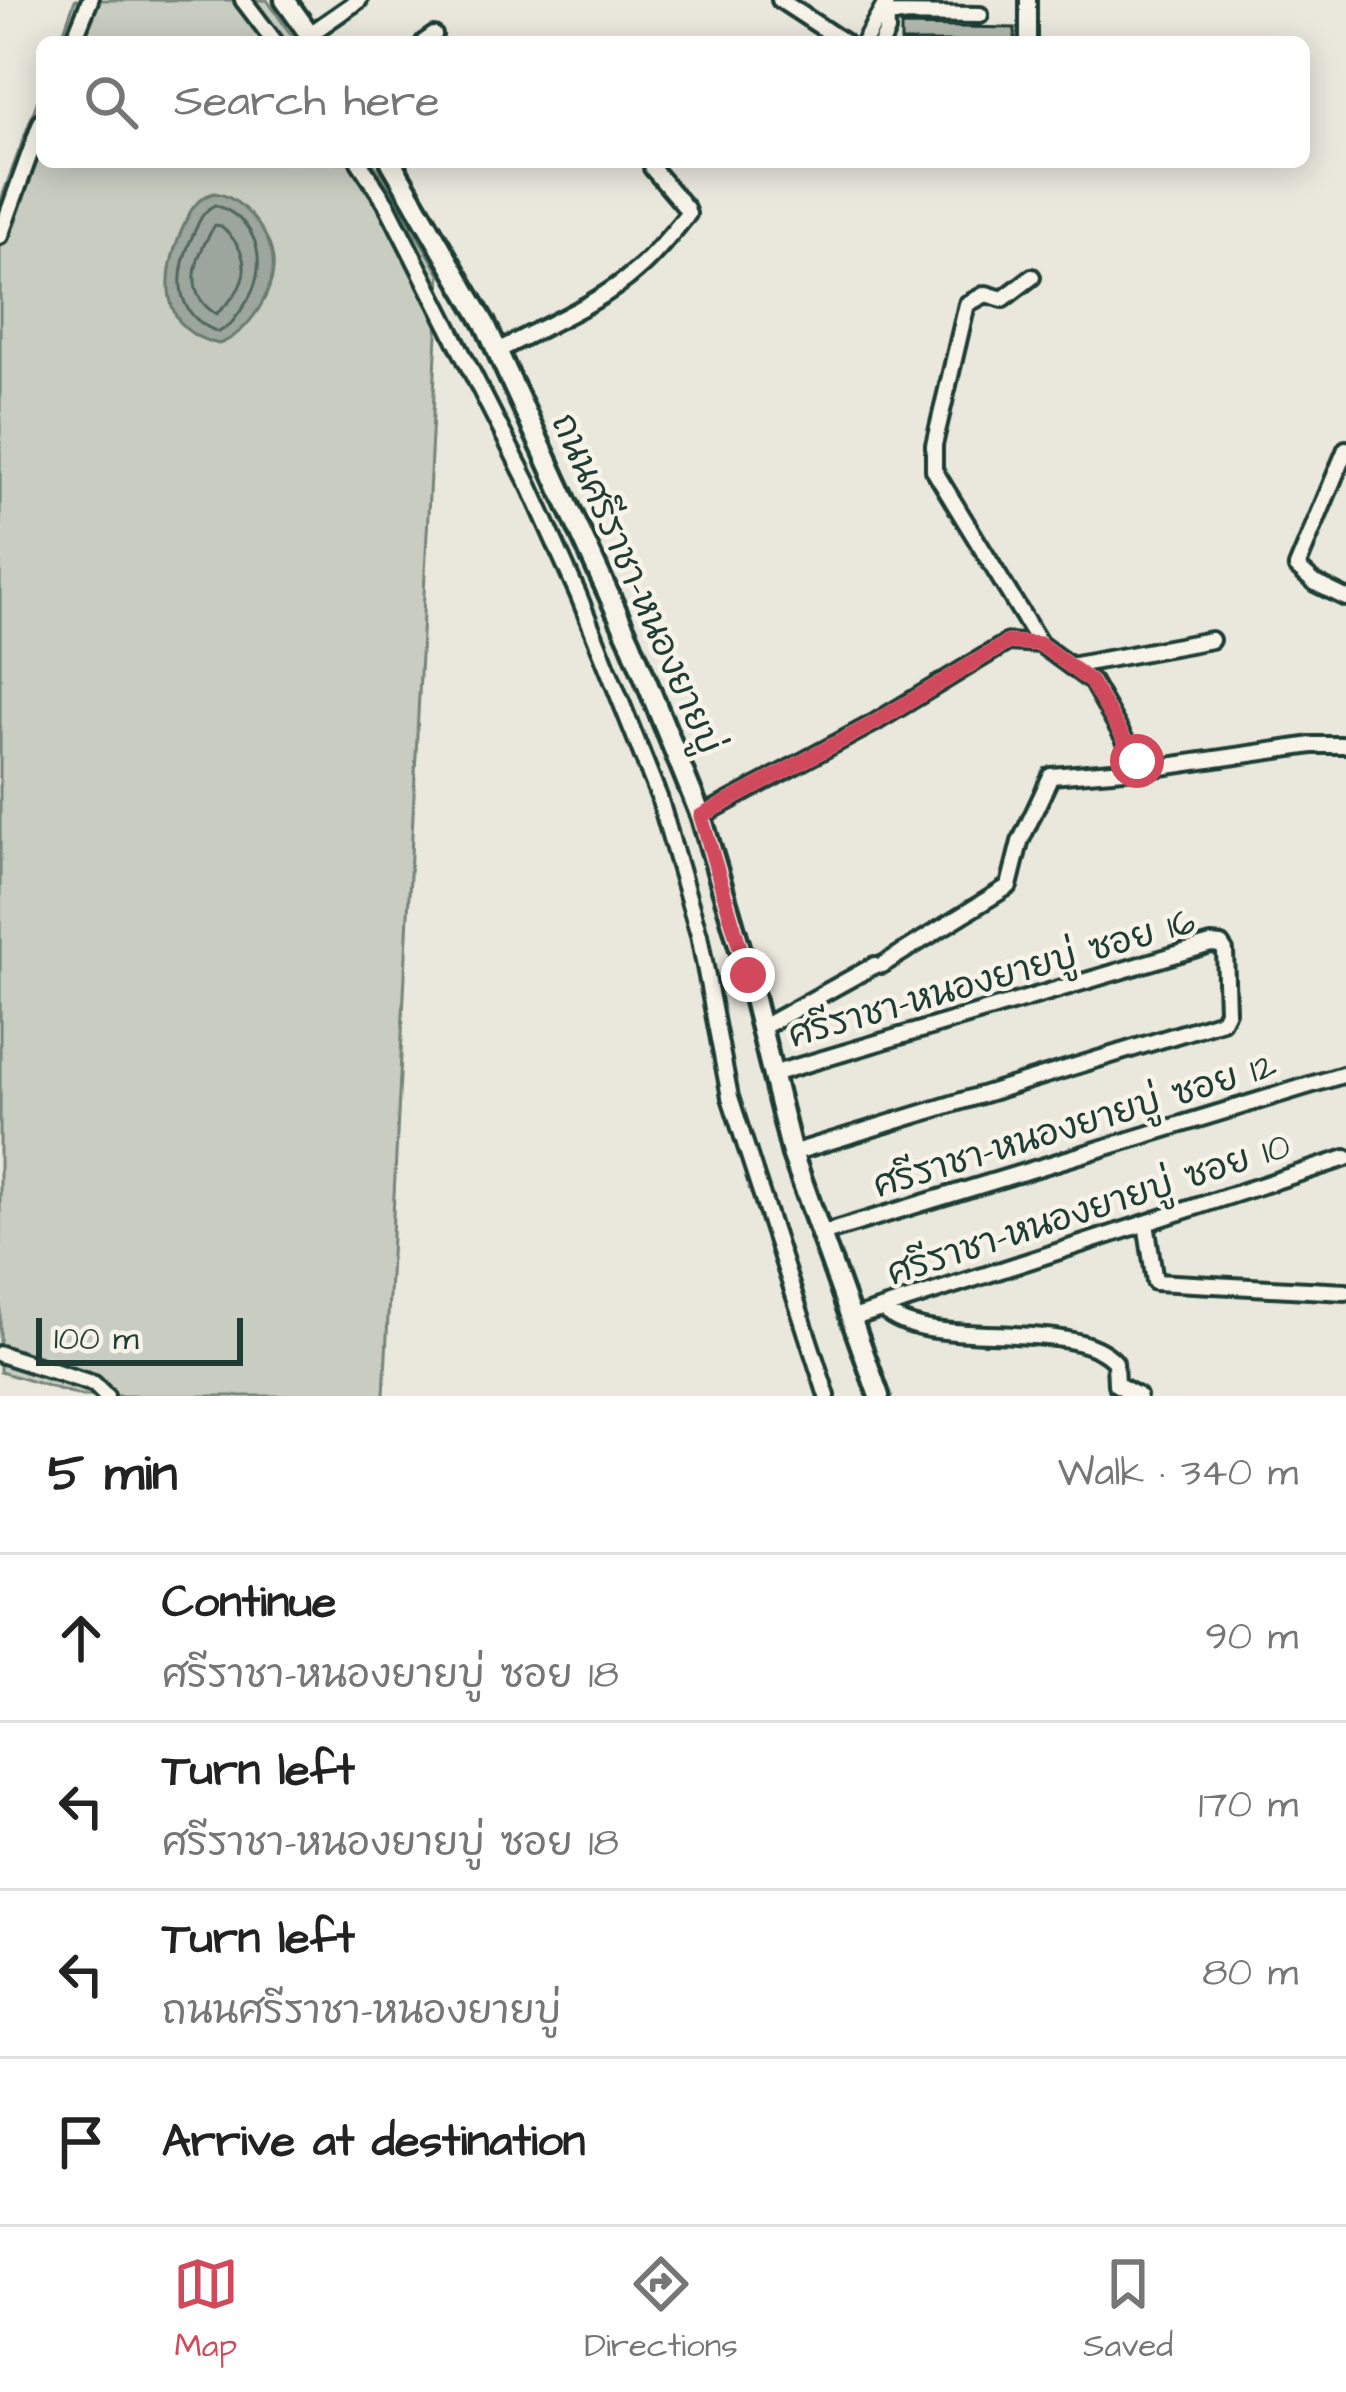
<!DOCTYPE html>
<html lang="en">
<head>
<meta charset="utf-8">
<style>
  body { margin:0; font-family:"Architects Daughter","Playpen Sans Thai",sans-serif; background:#f2f2f2; color:#222 }
  .scale { position:absolute; left:36px; bottom:30px; width:207px; box-sizing:border-box; padding-left:12px; border:6px solid #1f3d34; border-top:0; font-size:33px; line-height:42px; white-space:nowrap; color:#1f3d34; -webkit-text-stroke:9px #f7f3e8; paint-order:stroke }
  .stop { position:absolute; width:36px; height:36px; margin:-27px; border:9px solid #d1495b; border-radius:50%; background:#fff }
  .stop.end { background:#d1495b; border-color:#fff; box-shadow:0 3px 12px #0008 }
  .list { margin:0; padding:0; list-style:none }
  h2 { display:flex; justify-content:space-between; align-items:center; height:156px; margin:0; padding:0 48px; font-size:51px }
  h2 small { font-size:39px; font-weight:400; color:#767676 }
  .list li { display:grid; grid-template-columns:78px 1fr auto; gap:36px; align-items:center; box-sizing:border-box; height:168px; padding:0 48px; border-top:3px solid #e0e0e0 }
  .list b { display:block; font-size:45px; white-space:nowrap }
  .list p { margin:0; font-size:39px; white-space:nowrap; color:#767676 }
  .list em { font-size:39px; font-style:normal; color:#767676 }
  .icon { flex:none; width:66px; height:66px; fill:none; stroke:currentColor; stroke-width:2; stroke-linecap:round; stroke-linejoin:round }
  .map { position:relative; flex:none; width:1346px; height:1396px; overflow:hidden }
  .search { position:absolute; background:#fff; box-shadow:0 6px 30px #0003; left:36px; right:36px; top:36px; height:132px; display:flex; align-items:center; gap:30px; box-sizing:border-box; padding:0 42px; border-radius:18px; color:#767676; font-size:45px }
  .sheet { height:828px; background:#fff }
  nav { display:flex; justify-content:space-around; align-items:center; box-sizing:border-box; height:168px; border-top:3px solid #e0e0e0; background:#fff; font-size:33px; color:#767676 }
  nav a { display:grid; justify-items:center; gap:6px }
  nav .on { color:#d1495b }
  .map>svg:first-child { display:block }
  .green { fill:#c8ccc1; stroke:#74847a; stroke-width:3 }
  .water { fill:#9ca69c; stroke:#6a7c72; stroke-width:3 }
  .lines { fill:none; stroke-linecap:round; stroke-linejoin:round }
  .shore { stroke:#51675e; stroke-width:3 }
  .building { fill:#b2b8ae; stroke:#1f3d34; stroke-width:3 }
  .minor-casing { stroke:#1f3d34; stroke-width:22 }
  .major-casing { stroke:#1f3d34; stroke-width:27 }
  .minor { stroke:#f7f3e8; stroke-width:14 }
  .major { stroke:#f7f3e8; stroke-width:18 }
  .route { stroke:#d1495b; stroke-width:15 }
  .labels { text-anchor:middle; dominant-baseline:central; stroke-width:9; stroke-linejoin:round; paint-order:stroke }
  .street-label { font-size:36px; fill:#1f3d34; stroke:#f7f3e8 }
</style>
</head>
<body>
<div class="map">
<svg width="1346" height="1396" viewBox="0 0 1346 1396">
  <rect width="100%" height="100%" fill="#eae8dd"/>
  <filter id="ink" filterUnits="userSpaceOnUse"><feTurbulence type="fractalNoise" baseFrequency=".00833" numOctaves="2"/><feDisplacementMap in="SourceGraphic" scale="24" xChannelSelector="R" yChannelSelector="G"/><feConvolveMatrix kernelMatrix="1 2 1 2 8 2 1 2 1" color-interpolation-filters="sRGB"/></filter>
  <g filter="url(#ink)">
    <path class="green" d="M 75,0 L 267,0 L 296,42 L 60,42 Z
      M 42,89 L 42,162 L 373,162 L 440,274 L 384,1396 L 82,1396 L 0,1372 L 0,202 Z"/>
    <path class="water" d="M 214,193 C 241,196 271,233 273,261 C 276,291 247,335 219,344 C 156,331 163,272 183,227 C 190,211 196,198 214,193 Z"/>
    <g class="lines">
      <path class="shore" d="M 215,205 C 261,220 270,269 244,306 C 236,317 231,327 218,332 C 172,314 175,273 193,235 C 199,222 202,211 215,205 Z
        M 215,225 L 221,226 C 255,257 250,286 216,314 C 180,292 197,254 215,225 Z"/>
    </g>
    <path class="building" d="M 901,26 L 1015,28 L 1015,42 L 901,42 Z"/>
    <g class="lines">
      <defs>
        <path id="minor" d="M 243,0 L 275,42
          M 780,0 L 844,42
          M 1028,0 L 1028,42
          M 881,14 L 980,15
          M 310,34 L 359,0
          M 73,42 L 90,0
          M 424,42 L 434,35
          M 864,42 L 886,3
          M 882,42 L 887,31 L 886,5
          M 359,162 L 386,203 L 530,487 L 578,594 L 659,797 L 699,935 L 730,1097 L 827,1396
          M 0,236 L 42,120
          M 1032,277 L 1003,299 L 986,294 L 967,304 L 934,445 L 934,470 L 1040,644
          M 498,351 C 543,326 598,305 637,270 C 656,254 672,233 688,214 L 686,208 L 652,168
          M 1346,449 L 1297,567 L 1315,583 L 1346,598
          M 1070,666 L 1211,640
          M 701,816 L 874,723 L 1008,642 L 1040,644 L 1092,682 L 1137,761 L 1154,768 L 1312,745 L 1346,745
          M 882,965 L 1009,886 L 1020,842 L 1051,776 L 1149,768
          M 761,1028 L 875,965
          M 772,1074 L 1211,944 L 1221,945 L 1225,951 L 1227,1011 L 1222,1021 L 792,1153
          M 1146,1223 L 1155,1282 L 1346,1292
          M 821,1234 L 1346,1074
          M 883,1309 C 928,1354 1073,1314 1115,1362 L 1116,1384 L 1138,1396
          M 850,1319 L 1346,1158
          M 0,1354 L 94,1384 L 106,1396"/>
        <path id="major" d="M 285,0 L 315,42
          M 391,162 L 485,324 L 630,641 L 701,816 L 748,975 L 792,1153 L 879,1396"/>
      </defs>
      <use href="#minor" class="minor-casing"/>
      <use href="#major" class="major-casing"/>
      <use href="#minor" class="minor"/>
      <use href="#major" class="major"/>
    </g>
  </g>
  <g class="lines" filter="url(#ink)">
    <path class="route" d="M 748,975 L 701,816 L 874,723 L 1008,642 L 1040,644 L 1091,682 L 1137,761"/>
  </g>
  <g class="labels">
    <g class="street-label">
      <text transform="translate(636 584) rotate(66)">ถนนศรีราชา-หนองยายบู่</text>
      <text transform="translate(992 979) rotate(-16)">ศรีราชา-หนองยายบู่ ซอย 16</text>
      <text transform="translate(1075 1126) rotate(-17)">ศรีราชา-หนองยายบู่ ซอย 12</text>
      <text transform="translate(1089 1210) rotate(-18)">ศรีราชา-หนองยายบู่ ซอย 10</text>
    </g>
  </g>
</svg>
<div class="scale">100 m</div>
<div class="stop" style="left:1137px;top:761px"></div>
<div class="stop end" style="left:748px;top:975px"></div>
<div class="search"><svg class="icon" aria-label="search" viewBox="0 0 24 24"><circle cx="10" cy="10" r="6"/><path d="M15 15l6 6"/></svg>Search here</div>
</div>
<section class="sheet">
<h2>5 min<small>Walk · 340 m</small></h2>
<ul class="list">
<li><svg class="icon" aria-label="ahead" viewBox="0 0 24 24"><path d="M12 20V5M6 11l6-6 6 6"/></svg><div><b>Continue</b><p>ศรีราชา-หนองยายบู่ ซอย 18</p></div><em>90 m</em></li>
<li><svg class="icon" aria-label="left" viewBox="0 0 24 24"><path d="M17 20v-9H6M10 6l-5 5 5 5"/></svg><div><b>Turn left</b><p>ศรีราชา-หนองยายบู่ ซอย 18</p></div><em>170 m</em></li>
<li><svg class="icon" aria-label="left" viewBox="0 0 24 24"><path d="M17 20v-9H6M10 6l-5 5 5 5"/></svg><div><b>Turn left</b><p>ถนนศรีราชา-หนองยายบู่</p></div><em>80 m</em></li>
<li><svg class="icon" aria-label="arrive" viewBox="0 0 24 24"><path d="M6 21V4h12l-3 4 3 4H6"/></svg><div><b>Arrive at destination</b></div></li>
</ul>
</section>
<nav>
<a class="on"><svg class="icon" aria-label="map" viewBox="0 0 24 24"><path d="M3 6l6-2 6 2 6-2v14l-6 2-6-2-6 2zM9 4v14M15 6v14"/></svg>Map</a>
<a><svg class="icon" aria-label="directions" viewBox="0 0 24 24"><path d="M12 3l9 9-9 9-9-9zM9 14v-3h6M13 9l2 2-2 2"/></svg>Directions</a>
<a><svg class="icon" aria-label="saved" viewBox="0 0 24 24"><path d="M7 4h10v16l-5-4-5 4z"/></svg>Saved</a>
</nav>
</body>
</html>
